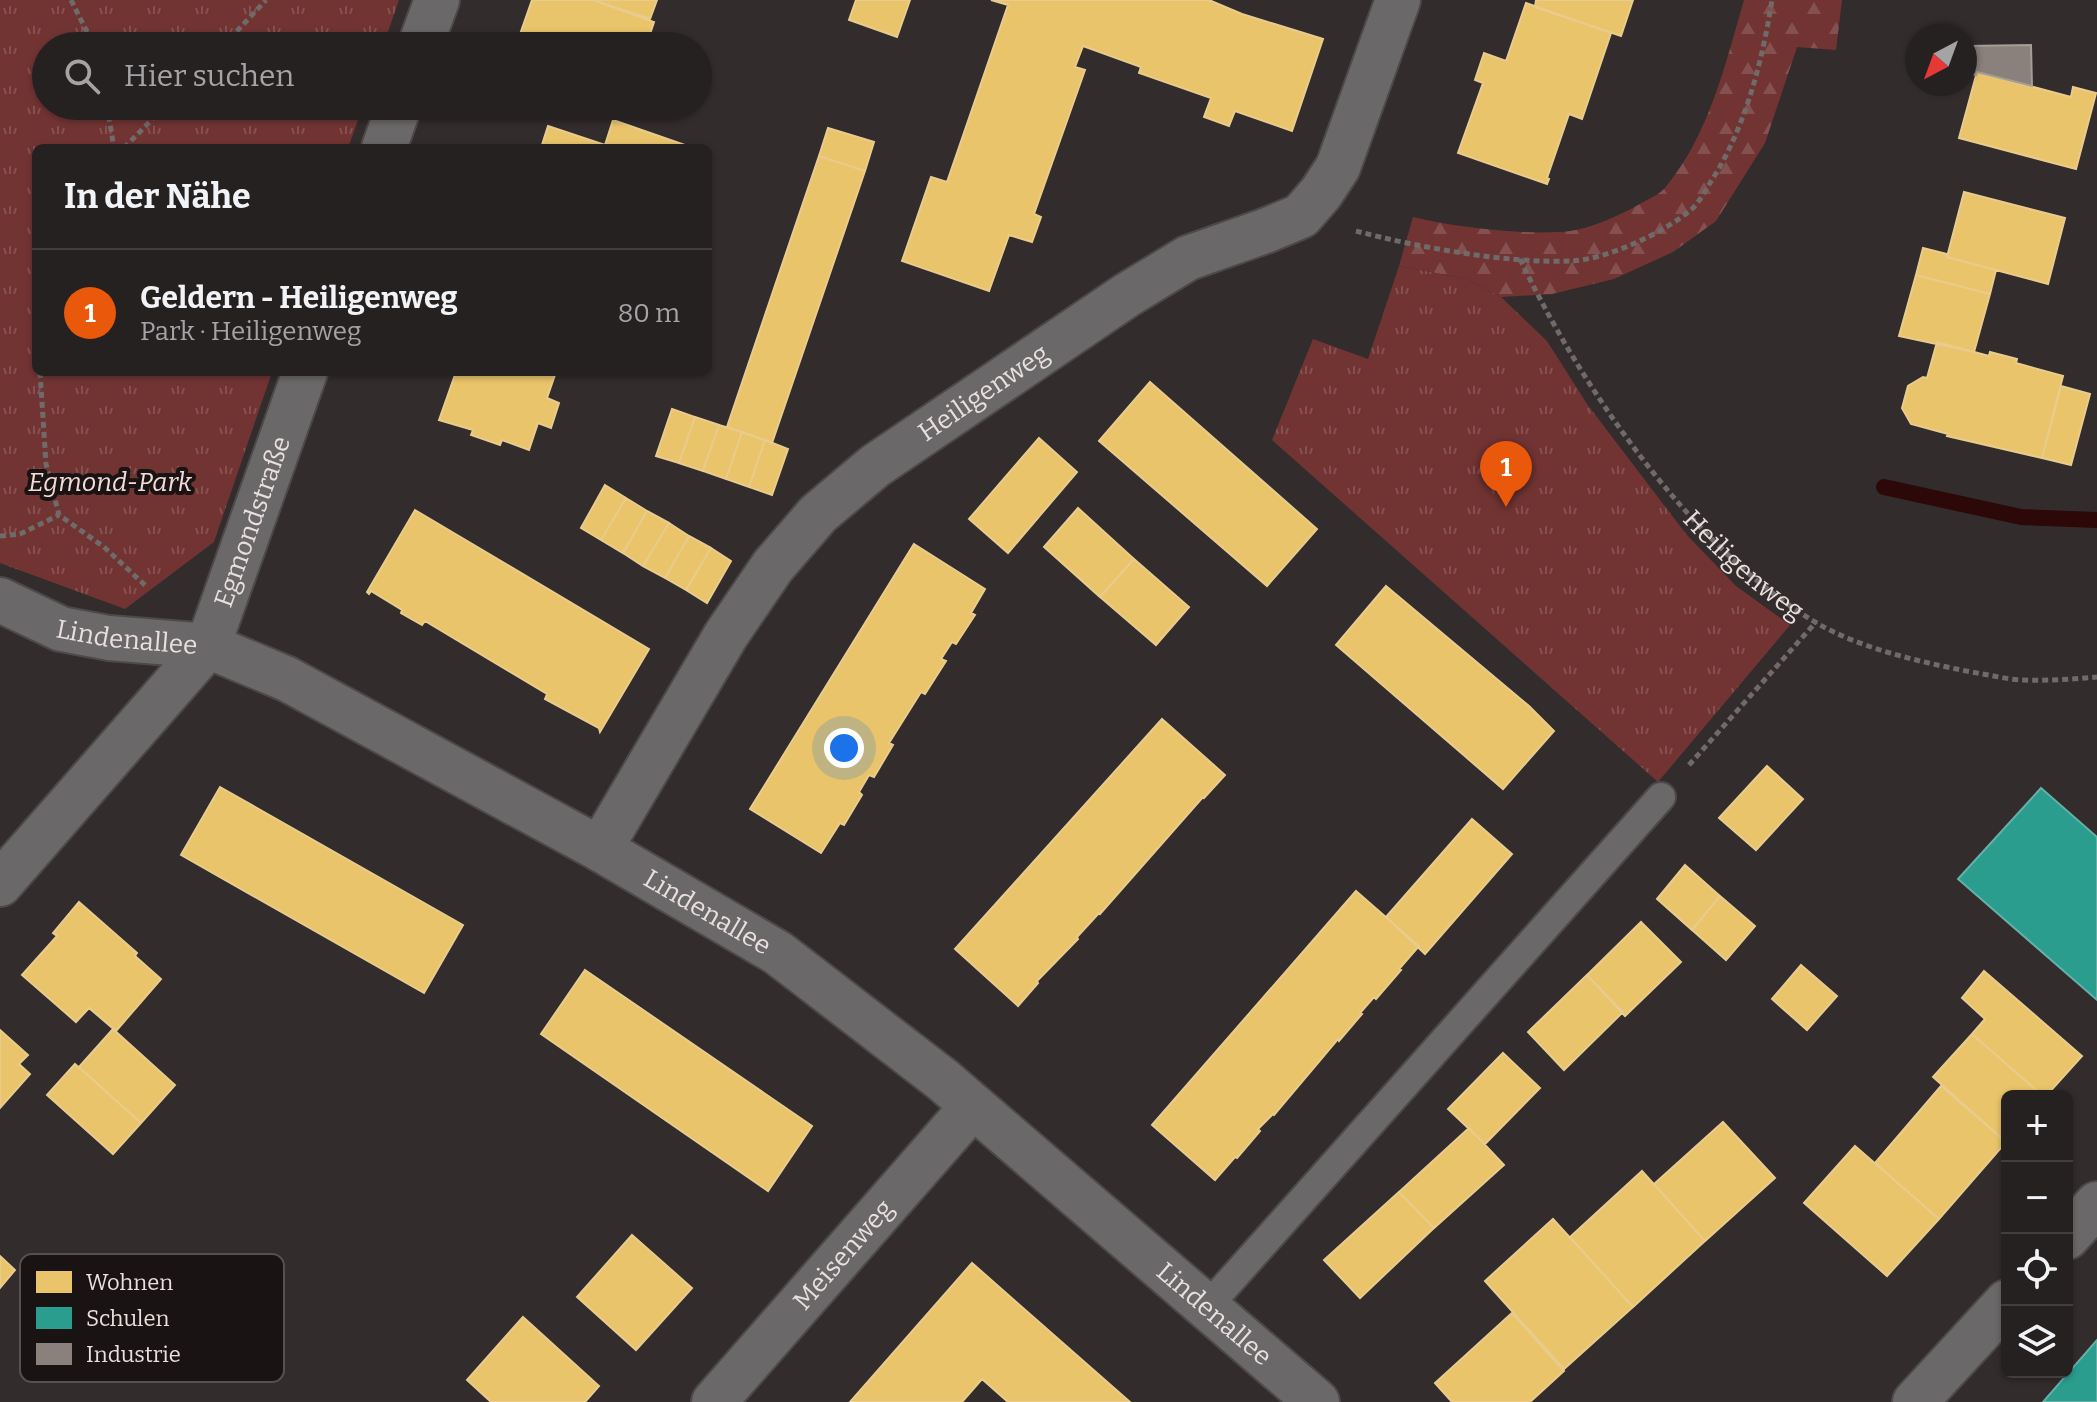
<!DOCTYPE html>
<html lang="de">
<head>
<meta charset="utf-8">
<style>
  body { margin:0; font-family:Bitter,serif; background:#322e2e; color:#f1f3f6 }
  .controls { position:absolute; right:24px; bottom:24px; display:grid; overflow:hidden; border-radius:12px; box-shadow:0 2px 6px #0004 }
  .controls button { width:72px; height:72px; display:grid; place-items:center; padding:0; border:0; border-bottom:2px solid #423e3f; background:#262121; color:#f1f3f6; font:40px sans-serif }
  .compass { position:absolute; left:1905px; top:24px; width:72px; height:72px; border-radius:50%; background:#262121; box-shadow:0 2px 6px #0004; rotate:221deg }
  .you { position:absolute; left:844px; top:748px; width:28px; height:28px; margin:-20px; border:6px solid #fff; border-radius:50%; background:#1a73e8; box-shadow:0 0 0 12px #1a73e833 }
  .badge { display:grid; place-items:center; width:52px; height:52px; border-radius:50%; background:#ea580c; color:#fff; font-size:26px; font-weight:700 }
  .pin { position:absolute; translate:-50% -66px; filter:drop-shadow(0 2px 4px #0008) }
  .pin::after { content:''; position:absolute; top:42px; width:28px; height:24px; background:inherit; clip-path:polygon(0 0,100% 0,50% 100%) }
  .list { margin:0; padding:0; list-style:none }
  h2 { display:flex; justify-content:space-between; align-items:center; height:104px; margin:0; padding:0 32px; font-size:34px }
  h2 small { font-size:26px; font-weight:400; color:#a4a3a5 }
  .list li { display:grid; grid-template-columns:52px 1fr auto; gap:24px; align-items:center; box-sizing:border-box; height:128px; padding:0 32px; border-top:2px solid #423e3f }
  .list b { display:block; font-size:30px; white-space:nowrap }
  .list p { margin:0; font-size:26px; white-space:nowrap; color:#a4a3a5 }
  .list em { font-size:26px; font-style:normal; color:#a4a3a5 }
  .icon { flex:none; width:44px; height:44px; fill:none; stroke:currentColor; stroke-width:2; stroke-linecap:round; stroke-linejoin:round }
  .map { position:relative; flex:none; width:2097px; height:1402px; overflow:hidden }
  .search { position:absolute; background:#262121; box-shadow:0 2px 6px #0004; left:32px; top:32px; width:680px; height:88px; display:flex; align-items:center; gap:20px; box-sizing:border-box; padding:0 28px; border-radius:44px; color:#a4a3a5; font-size:30px }
  .panel { position:absolute; background:#262121; box-shadow:0 2px 6px #0004; left:32px; top:144px; width:680px; height:232px; border-radius:12px }
  .map>svg:first-child { display:block }
  .forest { fill:url(#forest-firs) }
  .park { fill:url(#park-tufts) }
  .homes { fill:#e9c46a; stroke:#e9cc8d; stroke-width:2 }
  .schools { fill:#2a9d8f; stroke:#63b1a7; stroke-width:2 }
  .industry { fill:#8a817c; stroke:#a69d99; stroke-width:2 }
  .lines { fill:none; stroke-linecap:round; stroke-linejoin:round }
  .stream { stroke:#2c0809; stroke-width:16 }
  .lane-casing { stroke:#4e4949; stroke-width:32 }
  .street-casing { stroke:#4e4949; stroke-width:48 }
  .path { stroke:#6e6b6a; stroke-width:5; stroke-dasharray:6 4; stroke-linecap:butt }
  .lane { stroke:#6a6868; stroke-width:28 }
  .street { stroke:#6a6868; stroke-width:44 }
  .labels { text-anchor:middle; dominant-baseline:central; stroke-width:8; stroke-linejoin:round; paint-order:stroke }
  .street-label { font-size:26px; fill:#e8dfde; stroke:#191313 }
  .park-label { font-size:26px; font-style:italic; fill:#f4dbd9; stroke:#191313 }
  .key { fill:#191313; stroke:#575050; stroke-width:2 }
  .key-label { font-size:22px; fill:#e8dfde }
</style>
</head>
<body>
<div class="map">
<svg width="2097" height="1402" viewBox="0 0 2097 1402">
  <defs>
    <pattern id="forest-firs" width="22" height="20" patternUnits="userSpaceOnUse" patternTransform="scale(2)"><rect width="22" height="20" fill="#713433"/><path d="M5 1l3.5 6h-7zM16 11l3.5 6h-7z" fill="#855150"/></pattern>
    <pattern id="park-tufts" width="24" height="20" patternUnits="userSpaceOnUse" patternTransform="scale(2)"><rect width="24" height="20" fill="#713433"/><path d="M3 7l-1-3M5 7V3M7 7l1-3M15 17l-1-3M17 17v-4M19 17l1-3" fill="none" stroke="#855150"/></pattern>
  </defs>
  <rect width="100%" height="100%" fill="#322c2c"/>
  <path class="forest" d="M 1744,0 L 1842,0 L 1836,50 L 1797,47 L 1765,143 L 1716,221 L 1673,252 L 1614,279 L 1552,294 L 1501,297 L 1467,279 L 1399,266 L 1413,217 C 1452,227 1530,236 1570,231 C 1592,228 1618,216 1638,205 C 1646,200 1657,196 1664,189 C 1709,136 1725,65 1744,0 Z"/>
  <path class="park" d="M 0,0 L 399,0 L 383,46 L 46,46 L 46,106 L 363,106 L 348,148 L 36,148 L 36,372 L 272,372 L 214,542 L 125,609 L 0,563 Z
    M 1399,266 L 1467,279 L 1501,297 L 1547,341 L 1587,404 L 1686,534 L 1736,586 L 1790,625 L 1658,782 L 1272,440 L 1313,339 L 1368,359 Z"/>
  <path class="homes" d="M 532,0 L 593,0 L 654,22 L 646,46 L 525,46 L 517,43 Z
    M 593,0 L 657,0 L 650,19 Z
    M 856,0 L 910,0 L 897,37 L 849,20 Z
    M 991,0 L 1209,0 L 1242,14 L 1323,39 L 1292,131 L 1235,111 L 1229,126 L 1204,117 L 1211,98 L 1139,73 L 1141,67 L 1083,46 L 1075,67 L 1085,70 L 1034,214 L 1041,217 L 1032,242 L 1009,235 L 989,291 L 902,261 L 931,177 L 947,182 L 1008,5 Z
    M 1536,0 L 1633,0 L 1621,36 L 1535,7 Z
    M 1526,3 L 1611,33 L 1582,119 L 1569,114 L 1547,178 L 1549,179 L 1547,184 L 1458,153 L 1483,83 L 1475,80 L 1484,53 L 1506,61 Z
    M 1977,72 L 2071,97 L 2073,87 L 2096,93 L 2076,169 L 1959,138 Z
    M 613,120 L 688,146 L 687,148 L 615,148 L 605,145 Z
    M 548,126 L 605,145 L 615,148 L 541,148 Z
    M 828,128 L 874,142 L 865,171 L 819,156 Z
    M 819,156 L 865,171 L 772,443 L 727,427 Z
    M 1964,192 L 2065,218 L 2048,284 L 1947,257 Z
    M 1923,248 L 1947,254 L 1947,257 L 1996,270 L 1990,294 L 1916,275 Z
    M 1916,275 L 1990,294 L 1974,352 L 1899,336 Z
    M 1937,342 L 1989,356 L 1990,352 L 2017,359 L 2016,363 L 2063,376 L 2042,458 L 1947,436 L 1948,434 L 1911,424 L 1902,408 L 1908,386 L 1923,377 L 1927,378 Z
    M 456,372 L 556,372 L 547,398 L 559,403 L 551,428 L 538,423 L 529,450 L 502,440 L 500,445 L 471,435 L 473,430 L 439,420 Z
    M 1150,382 L 1317,529 L 1267,586 L 1099,441 Z
    M 2061,386 L 2090,394 L 2071,465 L 2042,458 Z
    M 672,409 L 695,417 L 679,463 L 656,456 Z
    M 695,417 L 719,425 L 703,471 L 679,463 Z
    M 719,425 L 742,432 L 726,479 L 703,471 Z
    M 742,432 L 765,440 L 749,487 L 726,479 Z
    M 1039,438 L 1077,472 L 1008,553 L 969,519 Z
    M 765,440 L 788,449 L 772,495 L 749,487 Z
    M 605,485 L 626,498 L 601,540 L 581,528 Z
    M 626,498 L 647,511 L 623,553 L 601,540 Z
    M 1078,508 L 1134,559 L 1100,597 L 1044,547 Z
    M 415,510 L 649,649 L 600,732 L 599,728 L 545,699 L 547,694 L 425,621 L 422,625 L 401,613 L 402,610 L 371,591 L 369,594 L 367,592 Z
    M 647,511 L 669,523 L 643,566 L 623,553 Z
    M 669,523 L 689,536 L 665,578 L 643,566 Z
    M 689,536 L 711,548 L 686,590 L 665,578 Z
    M 914,544 L 985,589 L 971,613 L 975,615 L 956,644 L 952,642 L 941,659 L 946,661 L 925,694 L 921,692 L 889,743 L 893,745 L 874,777 L 869,775 L 859,792 L 862,795 L 844,825 L 840,823 L 821,853 L 750,809 Z
    M 711,548 L 731,561 L 707,603 L 686,590 Z
    M 1134,559 L 1189,607 L 1156,645 L 1100,597 Z
    M 1386,586 L 1529,706 L 1554,731 L 1503,789 L 1336,645 Z
    M 1162,719 L 1225,775 L 1204,798 L 1203,797 L 1100,914 L 1099,913 L 1077,937 L 1078,939 L 1037,981 L 1038,983 L 1018,1006 L 955,949 Z
    M 1767,766 L 1803,799 L 1756,850 L 1719,818 Z
    M 220,787 L 463,925 L 424,993 L 181,855 Z
    M 1472,819 L 1512,854 L 1425,954 L 1386,917 Z
    M 1685,865 L 1720,896 L 1692,930 L 1657,899 Z
    M 1356,891 L 1419,946 L 1399,969 L 1401,970 L 1376,999 L 1374,997 L 1360,1013 L 1362,1014 L 1339,1041 L 1338,1039 L 1274,1115 L 1273,1114 L 1258,1129 L 1260,1131 L 1237,1158 L 1235,1157 L 1215,1180 L 1152,1125 Z
    M 1720,896 L 1755,926 L 1726,960 L 1692,930 Z
    M 79,902 L 137,953 L 135,956 L 161,979 L 116,1031 L 89,1008 L 76,1022 L 22,975 L 57,936 L 53,933 Z
    M 1641,922 L 1681,962 L 1625,1016 L 1587,975 Z
    M 1801,965 L 1837,996 L 1807,1030 L 1772,999 Z
    M 585,970 L 812,1126 L 768,1191 L 541,1034 Z
    M 1984,971 L 2082,1056 L 2046,1096 L 2043,1096 L 1972,1034 L 1985,1019 L 1962,998 Z
    M 1587,975 L 1623,1012 L 1564,1070 L 1528,1032 Z
    M 113,1029 L 175,1085 L 141,1123 L 79,1067 Z
    M 0,1030 L 28,1055 L 19,1064 L 30,1074 L 0,1108 Z
    M 1972,1034 L 2043,1096 L 2007,1096 L 2006,1142 L 1933,1077 Z
    M 1503,1053 L 1540,1088 L 1485,1144 L 1448,1109 Z
    M 75,1064 L 141,1123 L 113,1154 L 47,1095 Z
    M 1941,1086 L 2006,1142 L 1939,1219 L 1875,1163 Z
    M 1723,1122 L 1775,1178 L 1705,1241 L 1654,1184 Z
    M 1469,1128 L 1504,1165 L 1434,1228 L 1399,1192 Z
    M 1855,1146 L 1939,1219 L 1887,1276 L 1804,1203 Z
    M 1642,1171 L 1705,1241 L 1633,1307 L 1570,1237 Z
    M 1399,1192 L 1434,1228 L 1360,1298 L 1324,1260 Z
    M 1553,1219 L 1633,1307 L 1564,1369 L 1485,1281 Z
    M 632,1235 L 692,1288 L 636,1350 L 577,1297 Z
    M 0,1256 L 15,1270 L 0,1288 Z
    M 972,1263 L 1130,1402 L 1008,1402 L 982,1379 L 962,1402 L 850,1402 Z
    M 1512,1313 L 1564,1371 L 1530,1402 L 1452,1402 L 1435,1383 Z
    M 523,1317 L 599,1386 L 585,1402 L 491,1402 L 467,1380 Z"/>
  <path class="schools" d="M 2041,788 L 2097,837 L 2097,1000 L 1958,879 Z
    M 2097,1340 L 2097,1402 L 2043,1402 Z"/>
  <path class="industry" d="M 2031,45 L 2032,86 L 1977,72 L 1976,75 L 1965,72 L 1965,46 Z"/>
  <g class="lines">
    <path class="stream" d="M 1884,487 L 2021,517 L 2097,520"/>
    <defs>
      <path id="lane" d="M 1207,1307 L 1661,797"/>
      <g id="street">
        <path d="M 420,46 L 437,0"/>
        <path d="M 384,148 L 399,106"/>
        <path id="s2" d="M 0,600 L 61,629 L 109,638 L 208,646 L 287,679 L 600,849 L 778,953 L 943,1080 L 1317,1402"/>
        <path id="s3" d="M 600,849 L 726,635 L 773,566 L 818,514 L 875,466 L 1127,295 L 1188,258 L 1265,231 L 1301,216 L 1321,193 L 1338,167 L 1398,0"/>
        <path id="s4" d="M 0,884 L 208,646 L 305,372"/>
        <path d="M 2067,1237 L 2097,1204"/>
        <path id="s5" d="M 714,1402 L 973,1106"/>
        <path d="M 1915,1402 L 2007,1302"/>
      </g>
    </defs>
    <use href="#lane" class="lane-casing"/>
    <use href="#street" class="street-casing"/>
    <g class="path">
      <path d="M 71,0 L 94,46"/>
      <path d="M 223,46 L 266,0"/>
      <path d="M 107,106 L 114,148"/>
      <path d="M 124,148 L 165,106"/>
      <path d="M 1356,231 C 1416,247 1510,264 1572,261 C 1608,259 1666,232 1693,208 C 1700,201 1705,191 1710,183 C 1745,129 1762,63 1772,0"/>
      <path id="s1" d="M 1520,259 C 1581,387 1691,548 1815,622 C 1862,650 1929,664 1982,674 C 1996,676 2010,680 2024,680 C 2048,681 2073,679 2097,677"/>
      <path d="M 40,372 L 46,464 L 59,515 L 104,547 L 147,587"/>
      <path d="M 0,536 L 20,534 L 59,515"/>
      <path d="M 1689,765 L 1816,622"/>
    </g>
    <use href="#lane" class="lane"/>
    <use href="#street" class="street"/>
  </g>
  <g class="labels">
    <g class="street-label">
      <text stroke="none"><textPath href="#s3" startOffset="606">Heiligenweg</textPath></text>
      <text stroke="none"><textPath href="#s4" startOffset="448">Egmondstraße</textPath></text>
      <text stroke="none"><textPath href="#s1" startOffset="382">Heiligenweg</textPath></text>
      <text stroke="none"><textPath href="#s2" startOffset="134">Lindenallee</textPath></text>
      <text stroke="none"><textPath href="#s2" startOffset="782">Lindenallee</textPath></text>
      <text stroke="none"><textPath href="#s5" startOffset="196">Meisenweg</textPath></text>
      <text stroke="none"><textPath href="#s2" startOffset="1430">Lindenallee</textPath></text>
    </g>
    <g class="park-label">
      <text x="110" y="482">Egmond-Park</text>
    </g>
  </g>
  <rect x="20" y="1254" width="264" height="128" rx="12" class="key"/>
  <rect x="36" y="1271" width="36" height="22" fill="#e9c46a"/>
  <rect x="36" y="1307" width="36" height="22" fill="#2a9d8f"/>
  <rect x="36" y="1343" width="36" height="22" fill="#8a817c"/>
  <g class="key-label">
    <text x="86" y="1290">Wohnen</text>
    <text x="86" y="1326">Schulen</text>
    <text x="86" y="1362">Industrie</text>
  </g>
</svg>
<div class="controls">
<button>+</button>
<button>−</button>
<button><svg class="icon" aria-label="locate" viewBox="0 0 24 24"><circle cx="12" cy="12" r="6"/><path d="M12 2v4M12 18v4M2 12h4M18 12h4"/></svg></button>
<button><svg class="icon" aria-label="layers" viewBox="0 0 24 24"><path d="M12 4l9 5-9 5-9-5zM3 14l9 5 9-5"/></svg></button>
</div>
<svg class="compass" viewBox="-18 -18 36 36"><path d="M0-13l5 13h-10z" fill="#e53935"/><path d="M0 13l5-13h-10z" fill="#a4a3a5"/></svg>
<div class="you"></div>
<div class="pin badge" style="left:1506px;top:507px">1</div>
<div class="search"><svg class="icon" aria-label="search" viewBox="0 0 24 24"><circle cx="10" cy="10" r="6"/><path d="M15 15l6 6"/></svg>Hier suchen</div>
<section class="panel">
<h2>In der Nähe<small></small></h2>
<ul class="list">
<li><span class="badge">1</span><div><b>Geldern - Heiligenweg</b><p>Park · Heiligenweg</p></div><em>80 m</em></li>
</ul>
</section>
</div>
</body>
</html>
